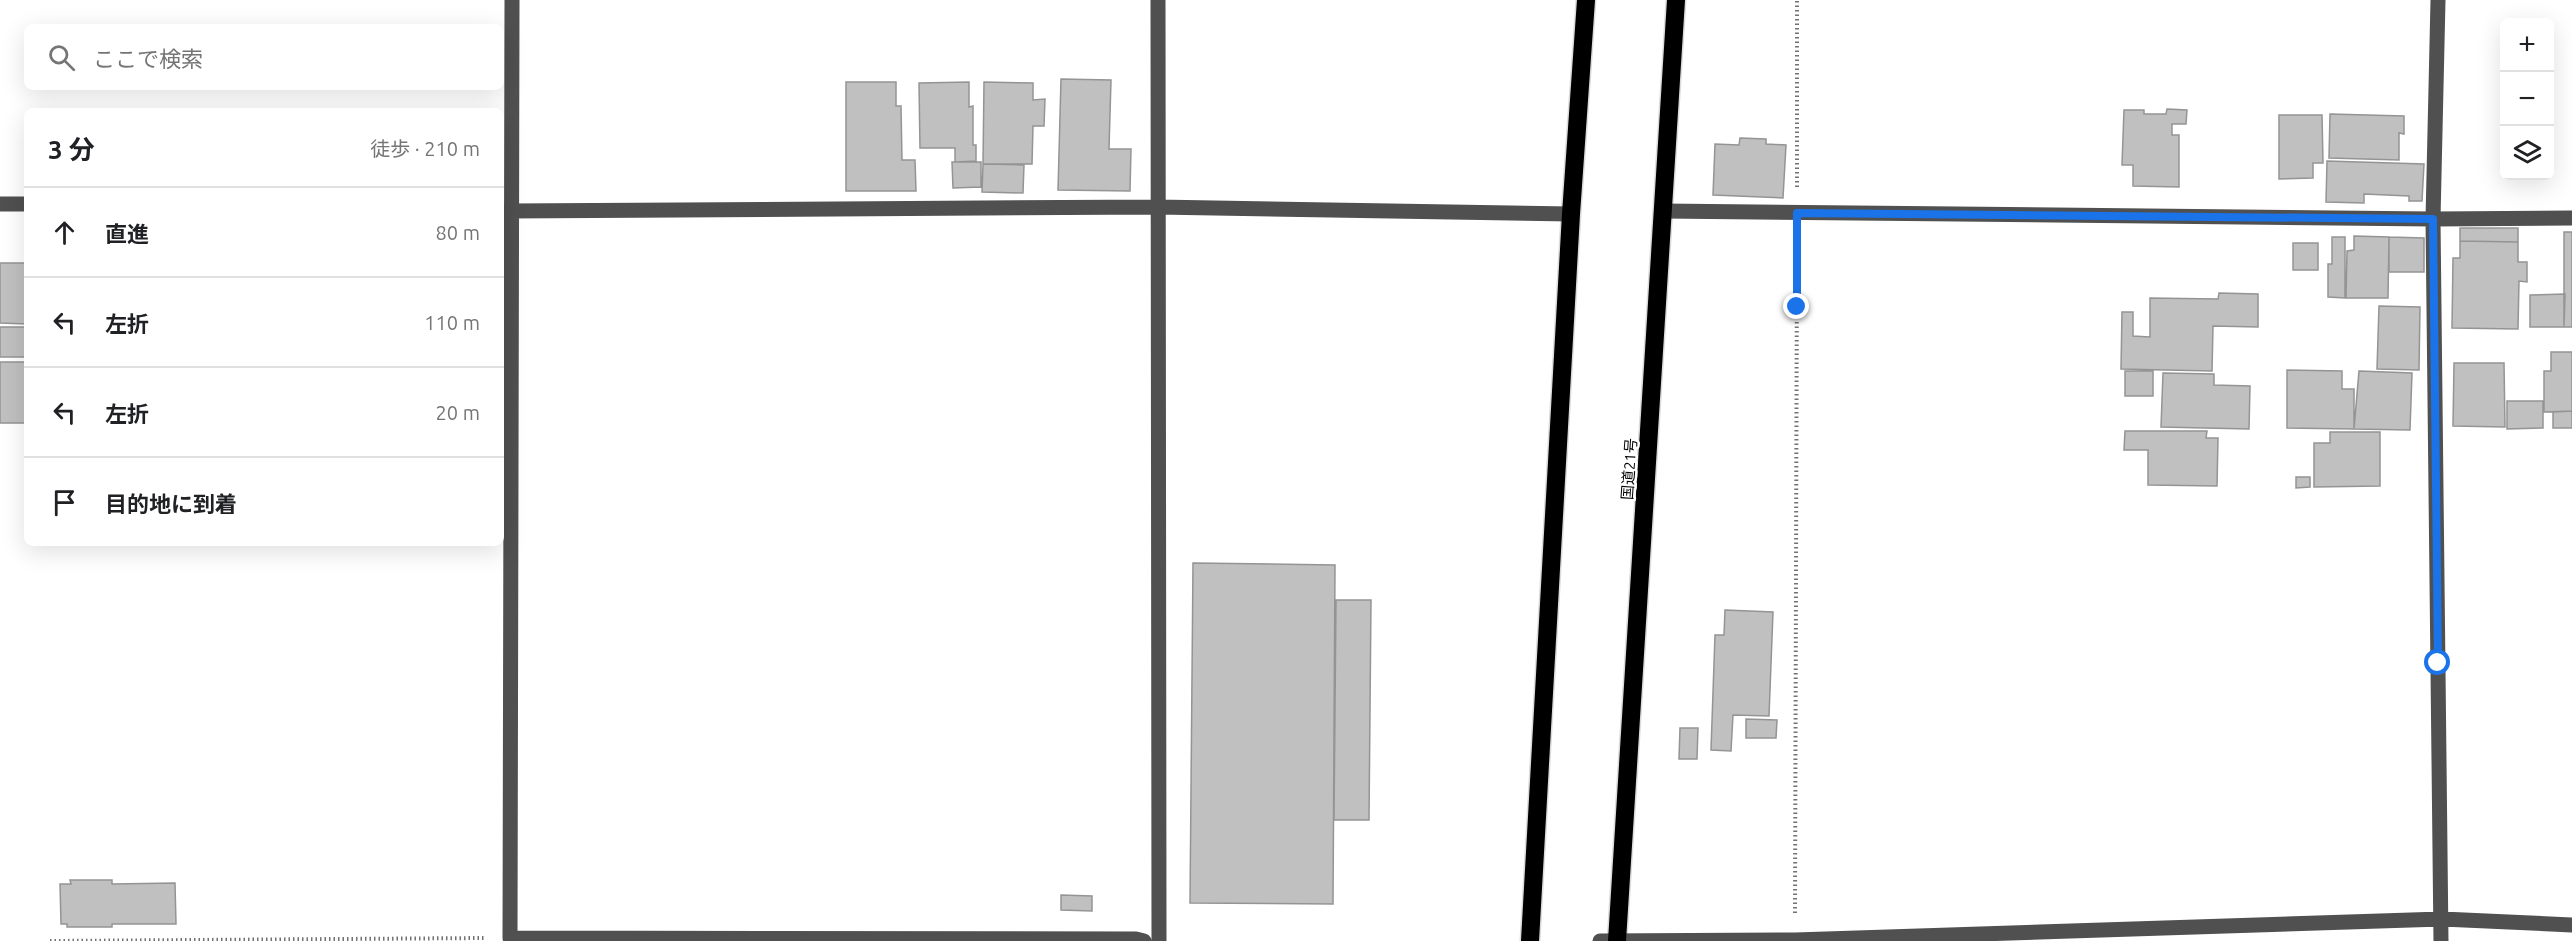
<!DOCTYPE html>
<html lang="ja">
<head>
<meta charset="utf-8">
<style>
  body { margin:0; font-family:Ubuntu,"Noto Sans JP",sans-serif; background:#f6f6f6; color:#202124 }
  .controls { position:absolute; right:18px; top:18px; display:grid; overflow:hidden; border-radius:9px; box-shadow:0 6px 24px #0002 }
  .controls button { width:54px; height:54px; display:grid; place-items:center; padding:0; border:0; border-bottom:2px solid #e0e0e0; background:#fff; color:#202124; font:30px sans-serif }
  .stop { position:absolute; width:18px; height:18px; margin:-14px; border:4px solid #1a73e8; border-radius:50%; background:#fff }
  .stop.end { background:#1a73e8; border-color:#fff; box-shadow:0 2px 6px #0008 }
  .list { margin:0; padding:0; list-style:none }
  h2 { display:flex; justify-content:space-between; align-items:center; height:78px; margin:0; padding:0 24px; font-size:26px }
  h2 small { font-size:20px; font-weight:400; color:#757577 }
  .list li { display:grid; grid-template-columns:39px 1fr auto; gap:18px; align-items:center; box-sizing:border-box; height:90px; padding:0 24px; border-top:2px solid #e0e0e0 }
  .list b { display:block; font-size:22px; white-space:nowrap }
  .list em { font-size:20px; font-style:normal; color:#757577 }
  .icon { flex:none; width:33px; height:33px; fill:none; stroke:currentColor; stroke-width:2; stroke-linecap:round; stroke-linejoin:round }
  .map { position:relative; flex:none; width:2572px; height:941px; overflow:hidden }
  .search { position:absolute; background:#fff; box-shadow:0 6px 24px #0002; left:24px; top:24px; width:480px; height:66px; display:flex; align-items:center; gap:15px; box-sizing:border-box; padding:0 21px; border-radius:9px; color:#757577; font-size:22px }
  .panel { position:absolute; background:#fff; box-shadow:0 6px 24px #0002; left:24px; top:108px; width:480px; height:438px; border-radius:9px }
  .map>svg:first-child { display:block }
  .building { fill:#c0c0c0; stroke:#949494; stroke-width:1.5 }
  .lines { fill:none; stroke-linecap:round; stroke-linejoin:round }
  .highway-casing { stroke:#dbdbdb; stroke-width:21 }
  .path { stroke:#727272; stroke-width:4; stroke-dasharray:1.5 3; stroke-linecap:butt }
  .minor { stroke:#505050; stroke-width:15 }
  .highway { stroke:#000; stroke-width:18 }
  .route { stroke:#1a73e8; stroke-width:8 }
  .labels { text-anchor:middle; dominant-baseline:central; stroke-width:5; stroke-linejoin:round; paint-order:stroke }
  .street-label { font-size:15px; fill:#000; stroke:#fff }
</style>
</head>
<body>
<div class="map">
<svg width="2572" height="941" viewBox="0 0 2572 941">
  <rect width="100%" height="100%" fill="#fff"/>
  <path class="building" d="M 1061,79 L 1111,80 L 1109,149 L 1131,149 L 1130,191 L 1058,190 Z
    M 846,82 L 896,82 L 896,106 L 901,106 L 902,160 L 915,160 L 916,191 L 846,191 Z
    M 969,82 L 969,107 L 973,106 L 973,145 L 976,145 L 976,161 L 955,162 L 955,148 L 920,148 L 919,83 Z
    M 984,82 L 1033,83 L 1033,100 L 1045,99 L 1044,126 L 1033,126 L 1032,164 L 983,164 Z
    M 2167,109 L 2187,110 L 2186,124 L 2172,124 L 2172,135 L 2179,135 L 2179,187 L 2133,186 L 2133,165 L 2122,165 L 2124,110 L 2144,110 L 2144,114 L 2166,114 Z
    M 2330,114 L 2404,116 L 2404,134 L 2399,133 L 2399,160 L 2329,158 Z
    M 2279,115 L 2322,115 L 2323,163 L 2313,163 L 2313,178 L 2279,179 Z
    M 1740,138 L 1766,139 L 1766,144 L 1786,145 L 1783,198 L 1713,195 L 1715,144 L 1739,145 Z
    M 2327,161 L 2424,164 L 2422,201 L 2409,201 L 2409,196 L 2364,194 L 2364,203 L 2326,202 Z
    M 952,162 L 981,162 L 981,187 L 953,188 Z
    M 983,164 L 1024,165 L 1023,193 L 982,192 Z
    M 2460,228 L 2518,228 L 2518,242 L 2460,241 Z
    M 2564,232 L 2572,232 L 2572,327 L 2564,327 Z
    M 2354,236 L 2389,237 L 2388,298 L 2346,298 L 2347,251 L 2354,250 Z
    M 2332,237 L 2345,237 L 2345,298 L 2328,297 L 2328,264 L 2332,264 Z
    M 2389,237 L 2424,238 L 2424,272 L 2389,272 Z
    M 2460,241 L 2518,242 L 2518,262 L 2527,262 L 2527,282 L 2519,281 L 2518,329 L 2452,328 L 2453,258 L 2460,258 Z
    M 2293,243 L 2318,243 L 2318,270 L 2293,270 Z
    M 0,263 L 27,263 L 27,324 L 0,323 Z
    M 2219,293 L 2258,294 L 2258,327 L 2213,326 L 2212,371 L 2121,369 L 2122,312 L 2133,312 L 2133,336 L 2150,337 L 2150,298 L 2218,299 Z
    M 2565,294 L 2564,327 L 2530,327 L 2530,295 Z
    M 2379,306 L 2420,307 L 2419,370 L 2377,369 Z
    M 0,327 L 27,327 L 27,357 L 0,357 Z
    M 2551,352 L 2572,352 L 2572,411 L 2544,412 L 2544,371 L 2551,371 Z
    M 0,362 L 27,362 L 27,423 L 0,423 Z
    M 2454,363 L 2504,363 L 2505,427 L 2453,426 Z
    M 2287,370 L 2342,371 L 2342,389 L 2354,389 L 2354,429 L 2287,428 Z
    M 2125,371 L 2153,371 L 2153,396 L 2125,396 Z
    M 2359,371 L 2412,373 L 2410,430 L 2354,429 Z
    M 2163,373 L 2214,374 L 2214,385 L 2250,386 L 2249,429 L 2161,427 Z
    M 2507,401 L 2543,401 L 2543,428 L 2507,429 Z
    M 2572,411 L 2572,428 L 2553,428 L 2553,412 Z
    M 2125,431 L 2207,431 L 2206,438 L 2218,438 L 2217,486 L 2148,485 L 2148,450 L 2124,450 Z
    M 2330,432 L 2380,432 L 2380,486 L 2314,487 L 2314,443 L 2330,443 Z
    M 2296,477 L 2310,477 L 2310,487 L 2296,488 Z
    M 1193,563 L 1335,565 L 1333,904 L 1190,903 Z
    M 1336,600 L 1371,600 L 1369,820 L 1334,820 Z
    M 1725,610 L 1773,612 L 1769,716 L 1733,715 L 1731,751 L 1711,750 L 1715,635 L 1724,635 Z
    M 1746,719 L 1777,720 L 1776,738 L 1746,738 Z
    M 1680,728 L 1698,728 L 1697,759 L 1679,759 Z
    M 70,880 L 112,880 L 112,884 L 175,883 L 176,924 L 112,924 L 112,927 L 67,927 L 67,924 L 61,924 L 60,884 L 71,884 Z
    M 1061,895 L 1092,896 L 1092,911 L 1061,910 Z"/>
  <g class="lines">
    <defs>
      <path id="highway" d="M 1530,941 L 1571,214 L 1586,0
        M 1617,941 L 1676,0"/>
    </defs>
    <use href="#highway" class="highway-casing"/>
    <path class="path" d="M 1797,187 L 1797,0
      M 1795,913 L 1797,240
      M 50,941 L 484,938"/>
    <path class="minor" d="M 512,0 L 510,938 L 1136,939 L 1144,941
      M 1158,0 L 1159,941
      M 2438,0 L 2433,219 L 2441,941
      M 0,204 L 27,204
      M 501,211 L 1157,207 L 1571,214
      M 1663,211 L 2433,219 L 2572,218
      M 1600,941 L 1795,940 L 2442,919 L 2572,925"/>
    <use href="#highway" class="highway"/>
  </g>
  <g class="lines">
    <path class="route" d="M 1797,307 L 1797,213 L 2433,219 L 2438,663"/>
  </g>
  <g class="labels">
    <g class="street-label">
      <text transform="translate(1629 469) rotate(-86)">国道21号</text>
    </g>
  </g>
</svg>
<div class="controls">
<button>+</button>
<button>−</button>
<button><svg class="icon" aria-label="layers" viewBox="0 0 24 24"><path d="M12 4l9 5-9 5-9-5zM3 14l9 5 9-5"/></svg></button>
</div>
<div class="stop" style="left:2438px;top:663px"></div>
<div class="stop end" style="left:1797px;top:307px"></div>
<div class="search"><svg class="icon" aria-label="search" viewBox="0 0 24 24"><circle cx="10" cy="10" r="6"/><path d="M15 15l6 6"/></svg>ここで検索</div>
<section class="panel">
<h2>3 分<small>徒歩 · 210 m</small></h2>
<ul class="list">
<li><svg class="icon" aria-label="ahead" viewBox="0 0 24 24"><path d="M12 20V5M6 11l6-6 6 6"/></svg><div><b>直進</b></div><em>80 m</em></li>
<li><svg class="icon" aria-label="left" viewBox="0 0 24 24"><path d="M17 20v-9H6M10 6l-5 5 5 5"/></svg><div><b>左折</b></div><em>110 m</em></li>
<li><svg class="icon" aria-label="left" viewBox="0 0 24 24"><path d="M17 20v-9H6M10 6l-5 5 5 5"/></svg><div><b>左折</b></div><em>20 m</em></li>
<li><svg class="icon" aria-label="arrive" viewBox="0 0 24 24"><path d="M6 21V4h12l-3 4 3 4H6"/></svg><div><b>目的地に到着</b></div></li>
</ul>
</section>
</div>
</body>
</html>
